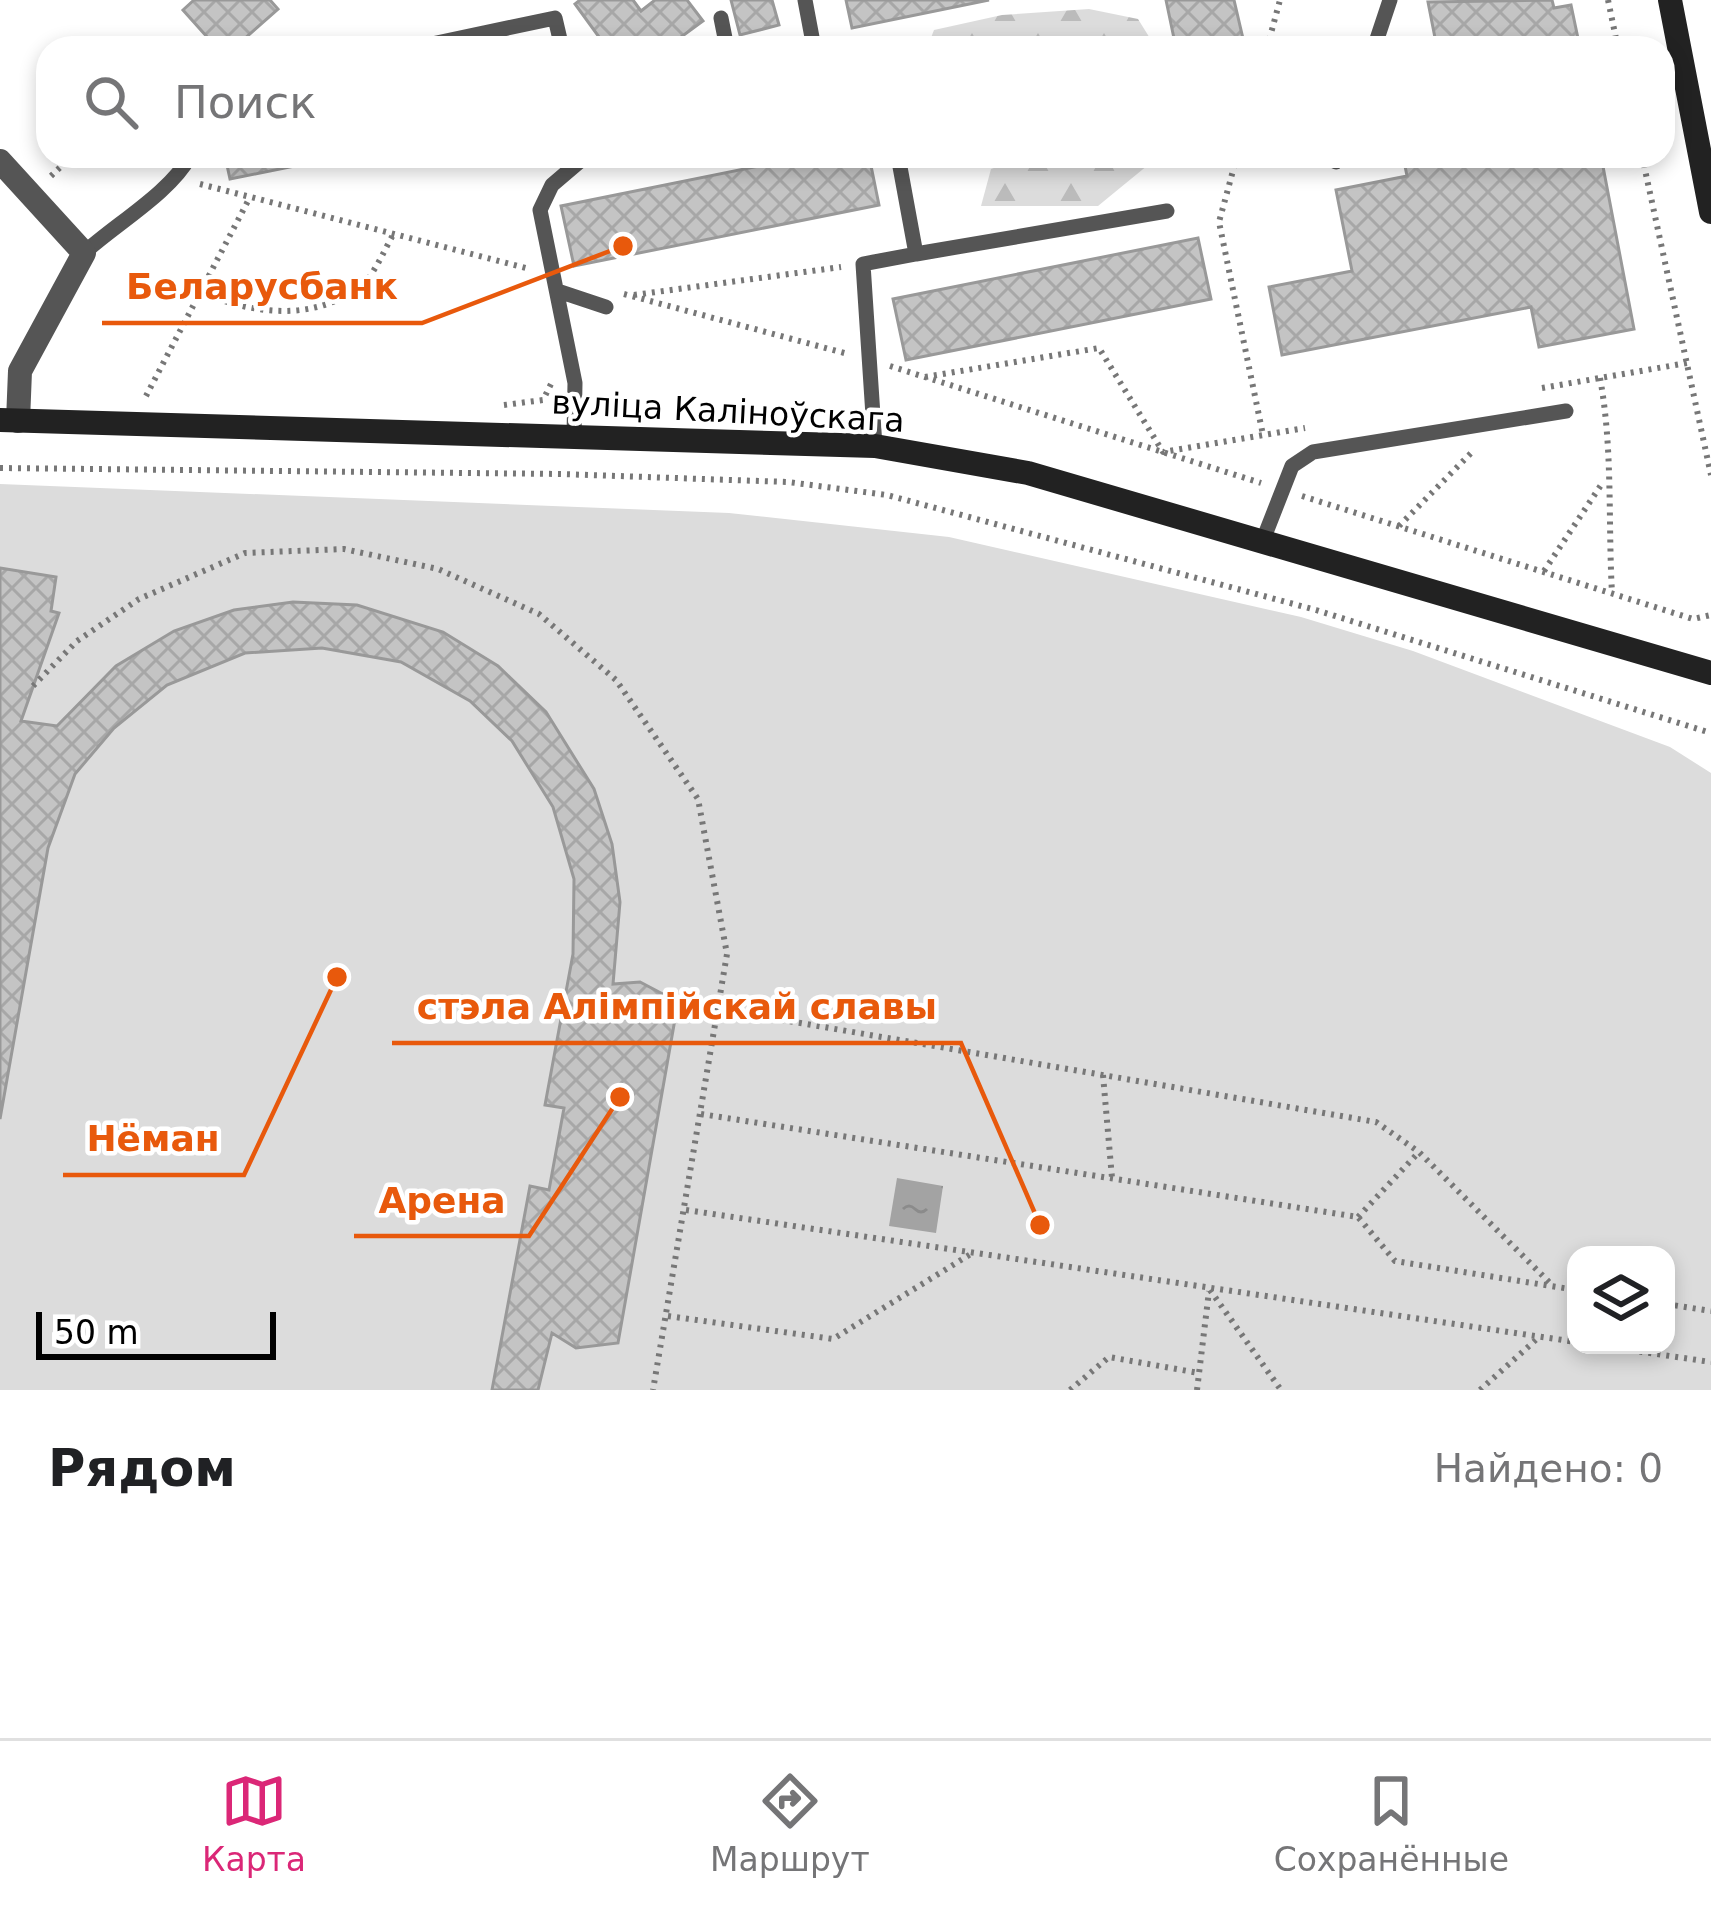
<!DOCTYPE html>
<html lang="ru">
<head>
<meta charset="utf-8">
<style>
  body { margin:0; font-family:"DejaVu Sans",sans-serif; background:#f2f2f2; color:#202124 }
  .controls { position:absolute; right:36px; bottom:36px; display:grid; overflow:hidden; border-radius:24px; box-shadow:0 6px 18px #0003 }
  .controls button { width:108px; height:108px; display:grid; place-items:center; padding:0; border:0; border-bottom:3px solid #e0e0e0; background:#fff; color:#202124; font:60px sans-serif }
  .scale { position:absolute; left:36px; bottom:30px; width:240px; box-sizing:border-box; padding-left:12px; border:6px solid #000; border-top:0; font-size:33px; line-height:42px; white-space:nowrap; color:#000; -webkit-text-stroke:9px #fff; paint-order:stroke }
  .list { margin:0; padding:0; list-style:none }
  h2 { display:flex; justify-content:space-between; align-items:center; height:156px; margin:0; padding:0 48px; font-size:51px }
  h2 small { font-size:39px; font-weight:400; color:#757577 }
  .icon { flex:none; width:66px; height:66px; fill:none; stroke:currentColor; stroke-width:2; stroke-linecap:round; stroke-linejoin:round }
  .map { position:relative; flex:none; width:1711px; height:1390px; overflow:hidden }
  .search { position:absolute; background:#fff; box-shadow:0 6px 18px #0003; left:36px; right:36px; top:36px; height:132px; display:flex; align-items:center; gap:30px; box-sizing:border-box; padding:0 42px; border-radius:36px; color:#757577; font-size:45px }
  .sheet { height:348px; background:#fff }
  nav { display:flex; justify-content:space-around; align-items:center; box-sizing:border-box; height:168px; border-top:3px solid #e0e0e0; background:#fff; font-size:33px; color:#757577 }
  nav a { display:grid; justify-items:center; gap:6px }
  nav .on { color:#db2777 }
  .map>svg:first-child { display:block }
  .grass { fill:#dcdcdc; fill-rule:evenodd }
  .forest { fill:url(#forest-firs) }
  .water { fill:url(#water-ripples) }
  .building { fill:url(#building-cross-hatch); stroke:#999; stroke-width:3 }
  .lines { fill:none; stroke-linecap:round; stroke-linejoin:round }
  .path { stroke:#777; stroke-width:6; stroke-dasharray:3 6; stroke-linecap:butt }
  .service { stroke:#555; stroke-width:15 }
  .minor { stroke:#555; stroke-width:24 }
  .secondary { stroke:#222; stroke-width:24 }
  .labels { text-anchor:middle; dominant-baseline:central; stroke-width:9; stroke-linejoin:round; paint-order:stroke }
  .street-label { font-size:33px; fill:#000; stroke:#fff }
  .leader { fill:none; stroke:#e8590c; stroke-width:4.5 }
  .callout-dot { fill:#e8590c; stroke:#fff; stroke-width:4.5 }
  .callout-label { font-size:36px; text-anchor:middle; font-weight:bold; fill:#e8590c; stroke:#fff; stroke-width:9; stroke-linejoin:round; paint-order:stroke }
</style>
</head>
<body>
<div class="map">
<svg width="1711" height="1390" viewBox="0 0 1711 1390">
  <defs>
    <pattern id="forest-firs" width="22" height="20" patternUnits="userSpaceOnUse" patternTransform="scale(3)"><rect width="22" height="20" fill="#dcdcdc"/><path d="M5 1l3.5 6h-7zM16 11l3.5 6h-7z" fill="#bbb"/></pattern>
    <pattern id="water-ripples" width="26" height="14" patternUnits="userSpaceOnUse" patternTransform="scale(3)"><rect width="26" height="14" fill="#a3a3a3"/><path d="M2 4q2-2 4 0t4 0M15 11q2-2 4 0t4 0" fill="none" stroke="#8b8b8b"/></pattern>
    <pattern id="building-cross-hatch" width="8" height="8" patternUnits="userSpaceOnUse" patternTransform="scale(3)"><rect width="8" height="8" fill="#c4c4c4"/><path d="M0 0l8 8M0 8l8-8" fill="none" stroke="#a7a7a7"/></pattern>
  </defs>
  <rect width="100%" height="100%" fill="#fff"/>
  <path class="grass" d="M 0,484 L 729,513 L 949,537 L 1301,617 L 1413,651 L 1670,747 L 1711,773 L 1711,1390 L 0,1390 ZM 1576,1255 L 1666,1255 L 1666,1345 L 1576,1345 Z"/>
  <path class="forest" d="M 1089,9 L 1138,19 L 1156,48 L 927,48 L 934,30 L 1002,15 Z
    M 1028,156 L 1159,156 L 1098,206 L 981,206 L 991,169 Z"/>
  <path class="water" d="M 897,1178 L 943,1186 L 936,1233 L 889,1226 Z"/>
  <path class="building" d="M 194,0 L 270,0 L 278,9 L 234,48 L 217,48 L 183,10 Z
    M 580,0 L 633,0 L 641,11 L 655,0 L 687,0 L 703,21 L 666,48 L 607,48 L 575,4 Z
    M 731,0 L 772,0 L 779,25 L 740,35 Z
    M 846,0 L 989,0 L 852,28 Z
    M 1166,0 L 1234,0 L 1244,43 L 1176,48 Z
    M 1552,0 L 1554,8 L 1571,5 L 1580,48 L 1437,48 L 1428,2 Z
    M 225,156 L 344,156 L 230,179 Z
    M 869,156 L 879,205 L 574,266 L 561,206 L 809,156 Z
    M 1403,156 L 1601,156 L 1634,329 L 1539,347 L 1531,307 L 1282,355 L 1269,287 L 1352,271 L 1336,190 L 1407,176 Z
    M 1198,238 L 1211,299 L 906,360 L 893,299 Z
    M 0,568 L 56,577 L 51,611 L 59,613 L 21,721 L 57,726 L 116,666 L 174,631 L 234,610 L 293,602 L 357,605 L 443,632 L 498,666 L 546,712 L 594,789 L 612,844 L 620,902 L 613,984 L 640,982 L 678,1002 L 618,1343 L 576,1348 L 552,1333 L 538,1390 L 492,1390 L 530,1186 L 549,1190 L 564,1108 L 545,1105 L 573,954 L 574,879 L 553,807 L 512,741 L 470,701 L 401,662 L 322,648 L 245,653 L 167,685 L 114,728 L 75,774 L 48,848 L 0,1119 Z"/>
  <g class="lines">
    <path class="path" d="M 1608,0 L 1618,48
      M 1267,48 L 1280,0
      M 1237,156 L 1219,222 L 1263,435
      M 1642,156 L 1711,475
      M 51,176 L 72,156
      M 200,184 L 530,269
      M 200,292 C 250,313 307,322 356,290 C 373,279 383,252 393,235
      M 624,294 L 848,354
      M 634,295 L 841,267
      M 890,366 L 1261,483
      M 925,377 L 1099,348 L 1163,452 L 1305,428
      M 1600,378 C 1613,448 1608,522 1612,593
      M 1542,388 L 1687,363
      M 146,396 L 250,197
      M 504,405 L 543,400 L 552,382
      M 0,468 L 561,474 L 788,482 L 887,495 L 1316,610 L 1711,733
      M 1302,496 L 1693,619 L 1711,615
      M 1399,526 L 1473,451
      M 1544,571 L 1603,482
      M 33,686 L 77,641 L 139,599 L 245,553 L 344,549 L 438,569 L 539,614 L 616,680 L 698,799 L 727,954 L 653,1390
      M 719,1009 L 1376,1122 L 1419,1152 L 1553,1286
      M 1103,1075 L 1112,1178
      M 701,1114 L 1358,1217 L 1395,1261 L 1576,1290
      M 686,1210 L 1576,1342
      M 1358,1217 L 1419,1152
      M 1210,1290 L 1281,1390
      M 1666,1304 L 1711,1311
      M 668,1316 L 833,1339 L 974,1252
      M 1595,1345 L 1711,1362
      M 1070,1390 L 1109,1357 L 1199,1373
      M 1197,1390 L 1209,1291
      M 1480,1390 L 1539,1337"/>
    <path class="service" d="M 805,0 L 814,48
      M 721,18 L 727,48
      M 413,48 L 555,18 L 562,48
      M 1374,48 L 1390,0
      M 1336,162 L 1338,156
      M 84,253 C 117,223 170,193 190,156
      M 916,254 L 1167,211
      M 558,291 L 606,307
      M 574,436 L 575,383 L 540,210 L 552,185 L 586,156
      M 875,446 L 863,264 L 916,254 L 898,156
      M 1263,540 L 1292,466 L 1313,452 L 1566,411"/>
    <path class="minor" d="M 0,161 L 84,253 L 20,371 L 18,421"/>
    <path class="secondary" d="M 1670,0 L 1711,212
      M 0,420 L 875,446 L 1028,473 L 1711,673"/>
  </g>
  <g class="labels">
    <g class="street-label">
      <text transform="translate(728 411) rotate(3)">вуліца Каліноўскага</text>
    </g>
  </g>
  <path class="leader" d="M623 246L422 323H102M1040 1225L961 1043H392M337 977L244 1175H63M620 1097L529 1236H354"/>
  <g class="callout-dot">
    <circle cx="623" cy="246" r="12"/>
    <circle cx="1040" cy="1225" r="12"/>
    <circle cx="337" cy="977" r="12"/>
    <circle cx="620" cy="1097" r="12"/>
  </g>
  <g class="callout-label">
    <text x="262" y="299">Беларусбанк</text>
    <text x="677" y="1019">стэла Алімпійскай славы</text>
    <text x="153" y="1151">Нёман</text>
    <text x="442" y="1213">Арена</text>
  </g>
</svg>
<div class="controls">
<button><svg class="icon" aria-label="layers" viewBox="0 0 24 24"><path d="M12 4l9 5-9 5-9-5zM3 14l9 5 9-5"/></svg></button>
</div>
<div class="scale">50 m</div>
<div class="search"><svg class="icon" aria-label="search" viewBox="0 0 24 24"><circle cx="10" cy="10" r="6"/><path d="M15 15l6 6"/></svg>Поиск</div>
</div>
<section class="sheet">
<h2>Рядом<small>Найдено: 0</small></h2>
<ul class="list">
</ul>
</section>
<nav>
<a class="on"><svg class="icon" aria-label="map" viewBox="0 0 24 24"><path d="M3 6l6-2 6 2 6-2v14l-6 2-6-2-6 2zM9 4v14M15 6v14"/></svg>Карта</a>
<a><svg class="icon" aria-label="directions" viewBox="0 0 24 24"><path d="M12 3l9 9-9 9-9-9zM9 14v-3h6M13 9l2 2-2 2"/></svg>Маршрут</a>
<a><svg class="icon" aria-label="saved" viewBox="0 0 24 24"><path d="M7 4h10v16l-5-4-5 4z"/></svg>Сохранённые</a>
</nav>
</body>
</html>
